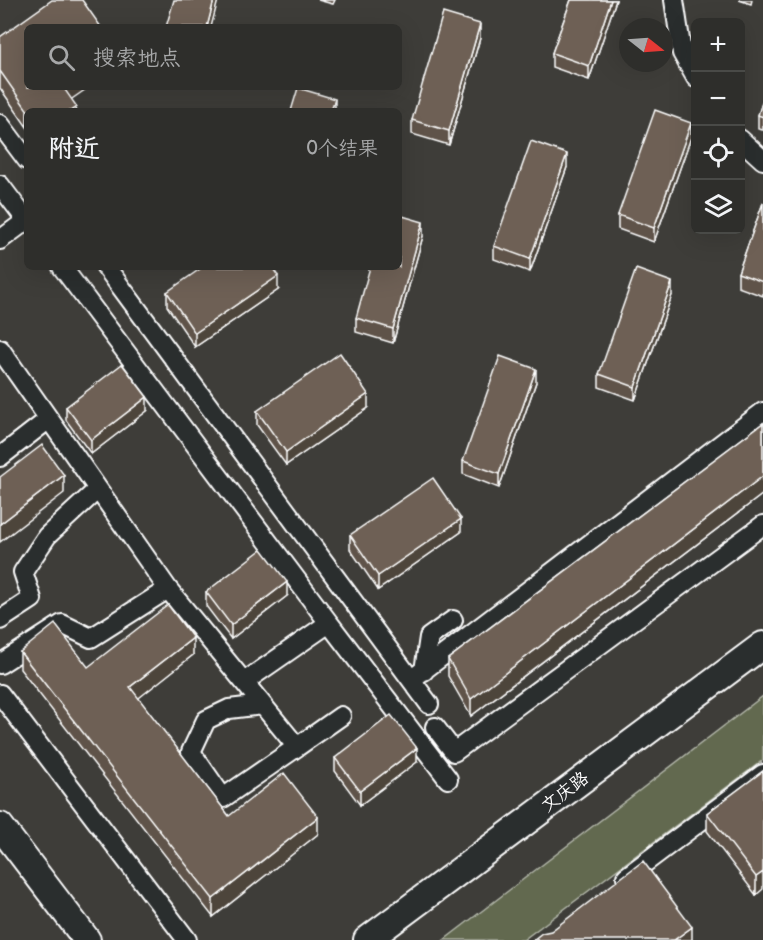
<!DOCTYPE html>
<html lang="zh">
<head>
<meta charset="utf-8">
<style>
  body { margin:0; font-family:"Balsamiq Sans","LXGW WenKai TC",sans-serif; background:#363633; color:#f1f3f6 }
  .controls { position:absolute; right:18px; top:18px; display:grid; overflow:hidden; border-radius:9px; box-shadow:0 6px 24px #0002 }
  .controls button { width:54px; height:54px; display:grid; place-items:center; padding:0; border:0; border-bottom:2px solid #494a47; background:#2e2e2b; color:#f1f3f6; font:30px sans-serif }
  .compass { position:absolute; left:619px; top:18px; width:54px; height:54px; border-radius:50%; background:#2e2e2b; box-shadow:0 6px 24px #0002; rotate:107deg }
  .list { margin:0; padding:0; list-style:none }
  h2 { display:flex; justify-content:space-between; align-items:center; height:78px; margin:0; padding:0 24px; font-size:26px }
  h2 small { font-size:20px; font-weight:400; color:#a7a8a9 }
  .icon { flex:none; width:33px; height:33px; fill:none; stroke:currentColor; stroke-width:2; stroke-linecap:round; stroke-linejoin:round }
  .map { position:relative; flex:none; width:763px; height:940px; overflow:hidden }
  .search { position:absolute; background:#2e2e2b; box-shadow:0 6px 24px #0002; left:24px; top:24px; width:378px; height:66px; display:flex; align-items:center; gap:15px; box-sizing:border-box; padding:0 21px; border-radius:9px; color:#a7a8a9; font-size:22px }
  .panel { position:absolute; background:#2e2e2b; box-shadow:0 6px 24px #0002; left:24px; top:108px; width:378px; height:162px; border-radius:9px }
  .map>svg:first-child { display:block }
  .green { fill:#62694f; stroke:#b0b4a7; stroke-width:1.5 }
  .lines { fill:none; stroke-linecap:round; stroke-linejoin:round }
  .street-casing { stroke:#fff; stroke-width:22 }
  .secondary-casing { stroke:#fff; stroke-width:30 }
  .street { stroke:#2a2d2e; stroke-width:18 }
  .secondary { stroke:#2a2d2e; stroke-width:26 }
  .wall { fill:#5f5348; stroke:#fff; stroke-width:1.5 }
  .shaded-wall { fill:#4d443b; stroke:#fff; stroke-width:1.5 }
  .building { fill:#6e6154; stroke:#fff; stroke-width:1.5 }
  .labels { text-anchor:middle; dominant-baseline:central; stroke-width:5; stroke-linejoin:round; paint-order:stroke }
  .street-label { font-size:18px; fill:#fff; stroke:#2a2d2e }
</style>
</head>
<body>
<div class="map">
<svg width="763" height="940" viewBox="0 0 763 940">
  <rect width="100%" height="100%" fill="#3e3d39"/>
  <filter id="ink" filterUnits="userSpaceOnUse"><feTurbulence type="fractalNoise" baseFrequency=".0167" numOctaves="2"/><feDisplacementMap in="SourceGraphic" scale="12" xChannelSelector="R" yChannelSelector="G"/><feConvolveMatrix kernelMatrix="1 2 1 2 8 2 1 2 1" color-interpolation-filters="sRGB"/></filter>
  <g filter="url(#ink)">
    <path class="green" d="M 763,696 L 763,760 L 523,940 L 444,940 Z"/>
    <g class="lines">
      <defs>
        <path id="street" d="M 674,0 L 682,53 L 696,78
          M 0,124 L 27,160
          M 740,139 L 763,160
          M 0,185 L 27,221
          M 0,240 L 27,220
          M 62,267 L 329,623
          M 106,267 L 429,704
          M 0,349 L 168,589
          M 0,457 L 49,419
          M 0,620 L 32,599 L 23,572 L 47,536 L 98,489
          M 0,664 L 62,624 L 91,638 L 168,589 L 297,747 L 223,798 L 191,752 L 206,720 L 229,709 L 263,705
          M 424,671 L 429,637 L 453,620
          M 412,679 L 763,412
          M 244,682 L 329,623 L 448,779
          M 0,694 L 187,940
          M 435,727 L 454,752 L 763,525
          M 297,747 L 341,716
          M 626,877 L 763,774"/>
        <path id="secondary" d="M 0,826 L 87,940
          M 367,940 L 763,645"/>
      </defs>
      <use href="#street" class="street-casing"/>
      <use href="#secondary" class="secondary-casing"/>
      <use href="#street" class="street"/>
      <use href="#secondary" class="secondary"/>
    </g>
    <path class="wall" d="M 318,0 L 335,0 L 333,4 Z
      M 571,0 L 616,0 L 589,80 L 552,67 L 552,53 Z
      M 739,0 L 752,0 L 751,4 Z
      M 0,37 L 71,99 L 77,111 L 27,111 L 27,127 L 0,88 Z
      M 480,38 L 449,145 L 412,134 L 412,120 Z
      M 763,100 L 763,130 L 758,129 L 758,115 Z
      M 691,137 L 654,242 L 618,229 L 618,215 Z
      M 567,167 L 530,272 L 494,259 L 494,246 Z
      M 763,203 L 763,296 L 738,287 L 738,273 Z
      M 423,236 L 393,343 L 356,332 L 356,318 Z
      M 278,290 L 195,347 L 167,306 L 167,292 Z
      M 672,295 L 635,400 L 599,387 L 599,374 Z
      M 536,382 L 499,488 L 463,474 L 463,461 Z
      M 66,407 L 147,411 L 91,454 L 66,420 Z
      M 368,408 L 286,465 L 257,425 L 257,411 Z
      M 763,423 L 763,494 L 471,716 L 448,676 L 448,659 Z
      M 461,532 L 378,590 L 350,549 L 350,535 Z
      M 206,592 L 287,596 L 231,639 L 206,606 Z
      M 20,652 L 88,667 L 193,655 L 138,698 L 229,816 L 318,834 L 213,917 L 20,669 Z
      M 335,758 L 417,762 L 360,805 L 335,771 Z
      M 763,771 L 756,895 L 707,831 L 707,813 Z"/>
    <path class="shaded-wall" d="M 214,0 L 218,0 L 211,27 L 207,27 Z
      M 611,0 L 616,0 L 589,80 L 589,66 Z
      M 480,24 L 480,38 L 449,145 L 449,131 Z
      M 63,87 L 89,87 L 63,105 Z
      M 335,99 L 335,111 L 331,111 Z
      M 691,123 L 691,137 L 654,242 L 654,228 Z
      M 567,154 L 567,167 L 530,272 L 530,259 Z
      M 423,222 L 423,236 L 393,343 L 393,329 Z
      M 278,276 L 278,290 L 195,347 L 195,333 Z
      M 672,282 L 672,295 L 635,400 L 635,387 Z
      M 536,369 L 536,382 L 499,488 L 499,474 Z
      M 368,394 L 368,408 L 286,465 L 286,452 Z
      M 147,397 L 147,411 L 91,454 L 91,440 Z
      M 64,475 L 64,493 L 0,542 L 0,524 Z
      M 763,476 L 763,494 L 471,716 L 471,699 Z
      M 461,519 L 461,532 L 378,590 L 378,576 Z
      M 287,582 L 287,596 L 231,639 L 231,625 Z
      M 193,638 L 193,655 L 130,705 L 130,687 Z
      M 417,748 L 417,762 L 360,805 L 360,791 Z
      M 318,817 L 318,834 L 213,917 L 213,899 Z
      M 763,872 L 763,889 L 756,895 L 756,877 Z
      M 692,927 L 692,940 L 674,940 Z"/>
    <path class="building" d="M 52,0 L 82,0 L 101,27 L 27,27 L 27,87 L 64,87 L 63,87 L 77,107 L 71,111 L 28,111 L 0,71 L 0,37 Z
      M 174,0 L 214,0 L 207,27 L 166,27 Z
      M 571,0 L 611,0 L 589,66 L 552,53 Z
      M 443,13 L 480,24 L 449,131 L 412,120 Z
      M 298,88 L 335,99 L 331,111 L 291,111 Z
      M 763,100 L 763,117 L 758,115 Z
      M 655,110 L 691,123 L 654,228 L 618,215 Z
      M 531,141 L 567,154 L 530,259 L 494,246 Z
      M 763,203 L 763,282 L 738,273 Z
      M 399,215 L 423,222 L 393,329 L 356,318 L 370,267 L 399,267 Z
      M 203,267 L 272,267 L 278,276 L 195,333 L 167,292 Z
      M 636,269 L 672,282 L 635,387 L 599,374 Z
      M 340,353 L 368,394 L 286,452 L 257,411 Z
      M 500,356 L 536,369 L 499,474 L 463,461 Z
      M 122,364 L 147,397 L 91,440 L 66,407 Z
      M 763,423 L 763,476 L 471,699 L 448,659 Z
      M 42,445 L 64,475 L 0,524 L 0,477 Z
      M 433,478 L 461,519 L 378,576 L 350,535 Z
      M 262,549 L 287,582 L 231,625 L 206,592 Z
      M 168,605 L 193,638 L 130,687 L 229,816 L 284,773 L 318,817 L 213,899 L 20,652 L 55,624 L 88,667 Z
      M 391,715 L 417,748 L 360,791 L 335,758 Z
      M 763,771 L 763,872 L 756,877 L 707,813 Z
      M 643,861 L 692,927 L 674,940 L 533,940 L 542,933 L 551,931 Z"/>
  </g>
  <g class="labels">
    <g class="street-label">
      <text transform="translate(565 792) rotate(-37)">文庆路</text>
    </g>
  </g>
</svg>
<div class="controls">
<button>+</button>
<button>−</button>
<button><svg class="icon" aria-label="locate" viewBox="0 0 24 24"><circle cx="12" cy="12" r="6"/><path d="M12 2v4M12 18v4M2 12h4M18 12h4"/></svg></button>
<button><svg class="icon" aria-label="layers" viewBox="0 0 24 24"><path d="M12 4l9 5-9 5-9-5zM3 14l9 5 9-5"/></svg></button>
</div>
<svg class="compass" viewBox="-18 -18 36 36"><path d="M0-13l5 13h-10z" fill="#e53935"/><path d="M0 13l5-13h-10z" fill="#a7a8a9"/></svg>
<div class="search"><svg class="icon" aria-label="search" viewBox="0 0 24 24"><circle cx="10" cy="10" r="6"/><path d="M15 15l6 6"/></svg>搜索地点</div>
<section class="panel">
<h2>附近<small>0个结果</small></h2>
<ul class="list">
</ul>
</section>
</div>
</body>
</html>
